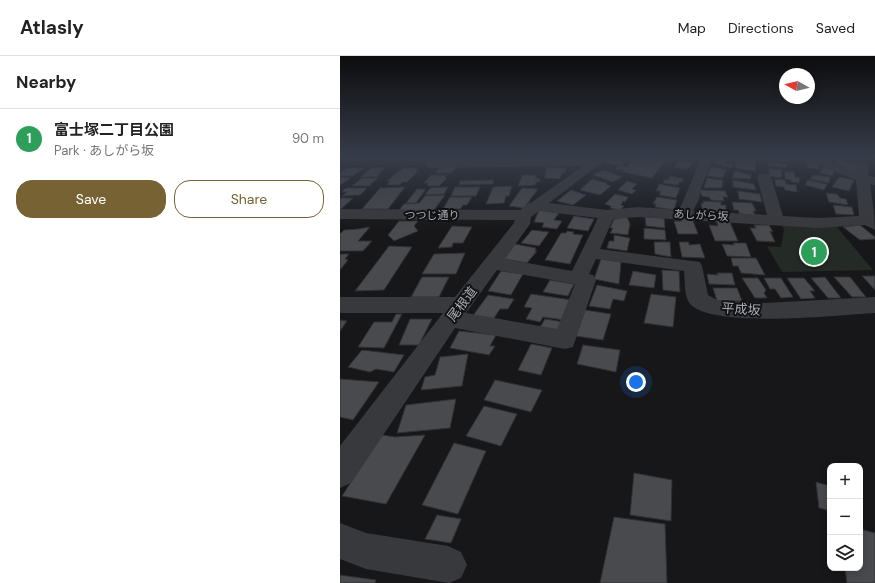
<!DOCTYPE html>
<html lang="en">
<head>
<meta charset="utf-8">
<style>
  body { margin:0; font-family:"DM Sans","Noto Sans JP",sans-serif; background:#f2f2f2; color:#222 }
  .controls { position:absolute; right:12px; bottom:12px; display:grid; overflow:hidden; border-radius:8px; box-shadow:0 2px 10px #0003 }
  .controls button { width:36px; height:36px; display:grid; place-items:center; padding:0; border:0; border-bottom:1px solid #e0e0e0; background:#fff; color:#222; font:20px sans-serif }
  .compass { position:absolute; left:439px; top:12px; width:36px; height:36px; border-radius:50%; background:#fff; box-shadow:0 2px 10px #0003; rotate:278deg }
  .you { position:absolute; left:296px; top:326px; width:14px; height:14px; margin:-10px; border:3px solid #fff; border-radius:50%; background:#1a73e8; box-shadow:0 0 0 6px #1a73e833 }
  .badge { display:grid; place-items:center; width:26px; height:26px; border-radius:50%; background:#776234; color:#fff; font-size:13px; font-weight:700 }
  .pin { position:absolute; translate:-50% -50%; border:2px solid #fff; box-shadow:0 1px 4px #0006 }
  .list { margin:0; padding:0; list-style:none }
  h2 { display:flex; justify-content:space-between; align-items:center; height:52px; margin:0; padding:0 16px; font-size:17px }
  h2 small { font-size:13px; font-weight:400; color:#767676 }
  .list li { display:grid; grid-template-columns:26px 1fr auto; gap:12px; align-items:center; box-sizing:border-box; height:60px; padding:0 16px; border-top:1px solid #e0e0e0 }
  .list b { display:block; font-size:15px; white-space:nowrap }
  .list p { margin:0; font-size:13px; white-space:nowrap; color:#767676 }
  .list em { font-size:13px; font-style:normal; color:#767676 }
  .actions { display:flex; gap:8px; padding:12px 16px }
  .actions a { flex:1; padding:9px 0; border:1px solid #776234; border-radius:16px; text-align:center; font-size:14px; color:#776234 }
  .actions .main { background:#776234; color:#fff }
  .icon { flex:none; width:22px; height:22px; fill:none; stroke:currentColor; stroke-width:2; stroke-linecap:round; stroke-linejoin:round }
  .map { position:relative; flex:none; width:535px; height:527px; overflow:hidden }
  header { display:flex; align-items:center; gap:24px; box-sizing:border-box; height:56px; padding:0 20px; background:#fff; border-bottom:1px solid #e0e0e0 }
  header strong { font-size:19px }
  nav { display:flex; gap:22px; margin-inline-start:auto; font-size:14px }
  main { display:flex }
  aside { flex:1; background:#fff }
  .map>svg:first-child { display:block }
  .green { fill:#242a25 }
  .building { fill:#494a4e; stroke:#313134 }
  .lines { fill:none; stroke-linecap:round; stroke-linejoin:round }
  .path { stroke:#3f4044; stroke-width:1.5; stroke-dasharray:1 2; stroke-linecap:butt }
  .minor { fill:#38393d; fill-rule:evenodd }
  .labels { text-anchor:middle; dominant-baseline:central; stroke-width:4; stroke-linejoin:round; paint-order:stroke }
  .far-street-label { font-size:11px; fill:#abaeb7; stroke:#121214 }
  .street-label { font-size:13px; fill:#abaeb7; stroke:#121214 }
</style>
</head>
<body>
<header>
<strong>Atlasly</strong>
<nav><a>Map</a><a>Directions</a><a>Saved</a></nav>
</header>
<main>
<aside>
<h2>Nearby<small></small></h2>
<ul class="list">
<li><span class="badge" style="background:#2e9e5b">1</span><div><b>富士塚二丁目公園</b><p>Park · あしがら坂</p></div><em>90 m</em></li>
</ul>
<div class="actions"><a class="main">Save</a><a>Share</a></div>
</aside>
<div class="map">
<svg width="535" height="527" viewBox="0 0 535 527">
  <rect width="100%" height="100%" fill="#171719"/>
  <path class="green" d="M 441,169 L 497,171 L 533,214 L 442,216 L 427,190 L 441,191 L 444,173 Z"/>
  <path class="building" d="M 8,101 L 22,101 L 17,105 L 3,105 Z
    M 40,101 L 58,101 L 56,103 L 37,103 Z
    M 74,101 L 92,101 L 86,105 L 71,105 Z
    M 296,101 L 322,101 L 327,103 L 312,122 L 283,116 L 284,114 L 276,113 L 278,110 L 287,111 Z
    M 339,101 L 355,101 L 352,105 L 338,103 Z
    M 397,101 L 416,101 L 415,115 L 395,112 Z
    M 431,101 L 447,102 L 449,106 L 431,104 Z
    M 500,101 L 517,101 L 518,105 L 499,102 Z
    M 376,102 L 387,103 L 385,108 L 393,109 L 391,112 L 374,107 Z
    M 268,103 L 285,106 L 282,110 L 265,107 Z
    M 467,104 L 477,106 L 480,113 L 468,112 Z
    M 497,104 L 517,108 L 515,116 L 496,110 Z
    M 339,105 L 353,107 L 347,113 L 334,111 Z
    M 428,106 L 447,108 L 446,112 L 428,110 Z
    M 45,111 L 37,121 L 21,121 L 31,112 Z
    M 117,111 L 111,117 L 95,117 L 99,112 Z
    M 206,111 L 226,112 L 225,117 L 222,117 L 220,123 L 205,122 Z
    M 371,111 L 386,114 L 383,122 L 367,120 Z
    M 483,111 L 494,113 L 493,120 L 480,117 Z
    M 7,112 L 24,112 L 13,120 L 0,120 L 0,117 Z
    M 63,112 L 78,112 L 76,114 L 79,114 L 67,126 L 63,126 L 59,129 L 47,129 L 50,125 L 47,125 Z
    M 429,112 L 442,114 L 441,122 L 429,120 Z
    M 263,114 L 282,121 L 273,126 L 253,119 Z
    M 395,115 L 411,119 L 410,123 L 392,122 Z
    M 445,115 L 454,116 L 455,121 L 460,122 L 459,127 L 451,126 L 451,124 L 445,123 Z
    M 91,119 L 107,119 L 104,122 L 107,122 L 99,130 L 87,130 L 88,127 L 84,127 Z
    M 182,119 L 197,119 L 196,122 L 200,123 L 199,126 L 196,126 L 195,129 L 178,130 Z
    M 473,119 L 490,121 L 489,127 L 470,123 Z
    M 330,120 L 344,123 L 342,126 L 339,126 L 338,129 L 323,127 L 325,123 L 328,124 Z
    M 0,121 L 11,122 L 0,129 Z
    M 499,121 L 514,124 L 509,135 L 492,131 Z
    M 22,122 L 38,122 L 29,130 L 12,130 Z
    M 367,122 L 383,124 L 382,132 L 364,132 Z
    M 252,123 L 267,127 L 266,128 L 271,130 L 260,139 L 240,134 Z
    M 435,123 L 445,124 L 446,128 L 456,129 L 457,136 L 445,134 L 444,131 L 436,130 Z
    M 154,124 L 153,128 L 119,129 L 120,125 Z
    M 393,124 L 414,128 L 416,134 L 393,131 Z
    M 468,124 L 487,128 L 484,134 L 465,129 Z
    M 287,125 L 297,128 L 292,133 L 296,134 L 292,138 L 278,134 Z
    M 319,128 L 340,132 L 336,142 L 319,139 L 321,135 L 316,135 Z
    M 172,130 L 169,140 L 166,140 L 164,147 L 146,148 L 153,131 Z
    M 65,131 L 48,153 L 22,153 L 40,132 Z
    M 108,131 L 104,138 L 85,139 L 90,132 Z
    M 115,131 L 140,131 L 136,140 L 111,140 Z
    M 6,132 L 27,132 L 20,139 L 2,140 L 7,136 L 2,136 Z
    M 182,132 L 198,133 L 184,152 L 169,150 Z
    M 77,133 L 86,133 L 76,147 L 66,147 Z
    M 231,134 L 246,139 L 233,149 L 217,145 Z
    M 360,134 L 385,135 L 388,141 L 383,141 L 384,145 L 371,144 L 369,141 L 362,140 Z
    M 398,135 L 420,138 L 422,146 L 399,143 Z
    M 486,137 L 497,138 L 500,142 L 506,143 L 508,149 L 489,146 Z
    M 275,138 L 288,141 L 285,146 L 283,145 L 281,149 L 284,150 L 280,154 L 270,152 L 271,150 L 265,148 Z
    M 105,139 L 94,154 L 58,155 L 64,148 L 79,147 L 85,140 Z
    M 110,141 L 132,141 L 127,149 L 123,149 L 120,153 L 103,153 Z
    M 317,141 L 337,144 L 334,154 L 315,151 L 316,148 L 313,148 Z
    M 0,142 L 13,142 L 0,154 Z
    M 363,145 L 381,146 L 381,149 L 386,149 L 386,154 L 378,154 L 380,157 L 363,156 L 361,147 L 364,147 Z
    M 392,146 L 412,147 L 416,155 L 413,155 L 415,159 L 400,158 L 398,154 L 394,154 Z
    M 493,149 L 512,151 L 514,159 L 496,158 Z
    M 199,154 L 219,157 L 214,164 L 222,165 L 217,173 L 202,171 L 204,167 L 194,166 Z
    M 234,160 L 254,163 L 248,175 L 227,172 Z
    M 287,161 L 290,168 L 288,179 L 270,177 L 273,172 L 270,172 L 274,163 Z
    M 305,161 L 324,162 L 325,172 L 306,170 Z
    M 341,162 L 352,162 L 358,178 L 338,178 L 334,165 L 342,165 Z
    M 376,164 L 389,164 L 398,185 L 375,185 L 369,169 L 378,170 Z
    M 59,165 L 78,165 L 74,170 L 78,175 L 54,185 L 48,179 Z
    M 414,169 L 429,169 L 433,176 L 430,175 L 435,186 L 417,185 L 410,172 L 416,172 Z
    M 520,169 L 535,181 L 535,183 L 520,184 L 503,171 Z
    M 112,170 L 132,171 L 123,187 L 113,187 L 112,191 L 98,192 Z
    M 30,171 L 18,185 L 32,185 L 23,195 L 0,195 L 0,178 L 4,174 L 18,173 Z
    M 304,172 L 325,174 L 326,184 L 304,183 Z
    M 192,174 L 209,176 L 199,190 L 181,187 Z
    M 227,175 L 234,176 L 233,178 L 243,179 L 230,208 L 205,204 L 221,177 L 226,177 Z
    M 274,179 L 290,182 L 287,195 L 267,192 L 269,185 L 274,185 Z
    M 314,186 L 330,186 L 331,201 L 315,198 Z
    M 339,186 L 349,186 L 349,189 L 360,188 L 365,202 L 342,201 Z
    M 393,187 L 406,187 L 411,201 L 387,200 L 382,188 L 394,189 Z
    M 175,188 L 196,192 L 195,195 L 197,195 L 187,207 L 164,203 Z
    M 49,190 L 72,191 L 44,234 L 15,235 Z
    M 125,197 L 116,218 L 82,218 L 94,198 Z
    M 0,198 L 9,198 L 5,203 L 8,204 L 0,214 Z
    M 391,202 L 416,202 L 425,219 L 401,217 L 398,210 L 393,210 Z
    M 261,203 L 281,206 L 279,228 L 254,223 Z
    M 322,214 L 339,215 L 340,236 L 323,234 Z
    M 161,215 L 183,218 L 171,239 L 148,235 Z
    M 293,215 L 316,219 L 314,232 L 289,229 Z
    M 377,217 L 392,217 L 395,229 L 369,228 L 367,218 L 378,219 Z
    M 522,220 L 535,220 L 535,234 Z
    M 82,221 L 109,221 L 99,241 L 71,241 Z
    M 485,221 L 501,242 L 488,242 L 471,222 Z
    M 494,221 L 510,221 L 526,241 L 512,241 Z
    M 402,222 L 418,222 L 426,234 L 424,237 L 427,242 L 415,242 Z
    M 424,222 L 441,222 L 453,241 L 441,242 L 435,233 L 430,233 Z
    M 447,222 L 464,222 L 475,235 L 470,235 L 475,242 L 461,243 Z
    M 210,224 L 234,228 L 228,240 L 203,236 Z
    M 257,229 L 287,235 L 284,245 L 273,243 L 270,253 L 249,250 Z
    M 373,232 L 397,232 L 402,245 L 377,245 Z
    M 191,238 L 232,244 L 224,264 L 203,261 L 200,266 L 186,263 L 192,252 L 184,251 Z
    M 311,238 L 336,241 L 333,271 L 304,267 Z
    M 148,239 L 174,243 L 168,253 L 160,253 L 152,265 L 132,261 Z
    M 245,254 L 271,258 L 263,284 L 236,280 Z
    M 56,258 L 62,258 L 44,292 L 18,291 L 34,266 L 52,266 Z
    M 70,263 L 92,263 L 79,289 L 59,289 Z
    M 205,263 L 224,266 L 219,277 L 199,273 Z
    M 0,264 L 7,265 L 0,275 Z
    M 119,275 L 156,279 L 150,290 L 155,290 L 149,299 L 110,292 Z
    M 191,288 L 212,292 L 201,319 L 178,314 Z
    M 243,289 L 280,294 L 276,316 L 237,308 Z
    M 22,294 L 64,299 L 54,316 L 36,313 L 30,316 L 8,311 Z
    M 128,298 L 122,330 L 81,334 L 85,321 L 95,319 L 100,301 Z
    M 0,323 L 39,326 L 13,364 L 0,361 Z
    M 155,324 L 202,334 L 191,356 L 144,344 Z
    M 116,343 L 110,372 L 57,377 L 66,349 Z
    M 144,350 L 177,358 L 161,390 L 126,380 Z
    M 42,379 L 55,381 L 85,379 L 46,448 L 2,440 Z
    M 114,387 L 146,395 L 118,458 L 82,449 Z
    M 294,417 L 332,424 L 331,465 L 290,459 Z
    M 476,426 L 490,430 L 490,455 L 479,452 Z
    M 97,459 L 121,463 L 111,487 L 85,483 Z
    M 274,461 L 325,468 L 327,527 L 260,527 Z
    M 520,473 L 535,477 L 535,527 L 507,527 L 505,512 L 520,512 Z
    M 0,519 L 36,524 L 35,527 L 0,527 Z"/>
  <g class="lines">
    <path class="path" d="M 0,108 L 77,108"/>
    <path class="minor" d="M 256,101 L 269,101 L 209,147 L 267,154 L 298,151 L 339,154 L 362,101 L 374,101 L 361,132 L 359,143 L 353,155 L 427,159 L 417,121 L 419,118 L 429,118 L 431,121 L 443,160 L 478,162 L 519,160 L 516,124 L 466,104 L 464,101 L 480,101 L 516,115 L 516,110 L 518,107 L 526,107 L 528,110 L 529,120 L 535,121 L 535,129 L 530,128 C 532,143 535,159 535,174 L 525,169 L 478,172 L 298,161 L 273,163 L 260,193 L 360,206 L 362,210 L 368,239 L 377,244 L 425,247 L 535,241 L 535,257 C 499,259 374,273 350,248 C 344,241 345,224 344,215 L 256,203 L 249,218 L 253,219 L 256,224 L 233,291 L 225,293 L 115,272 L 11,427 L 0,432 L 0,390 L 103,257 L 0,257 L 0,241 L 115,241 L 174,167 L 175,164 L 0,163 L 0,153 L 180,154 L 189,147 L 192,146 L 243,110 L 91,112 L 87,111 L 85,108 L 87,105 L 91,104 L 253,102 ZM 199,155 L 258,162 L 232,215 L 165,203 L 190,168 L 191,161 ZM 157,214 L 235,228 L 217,273 L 126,257 Z
      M 0,467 L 26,477 L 108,490 L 121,496 L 127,509 L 121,522 L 109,527 L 26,513 L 0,503 Z"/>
  </g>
  <linearGradient id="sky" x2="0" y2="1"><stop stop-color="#0d0d0e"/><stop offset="0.58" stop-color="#363c49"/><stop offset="1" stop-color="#363c49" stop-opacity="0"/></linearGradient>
  <rect width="535" height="174" fill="url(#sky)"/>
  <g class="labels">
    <g class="far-street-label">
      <text x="92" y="159">つつじ通り</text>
      <text transform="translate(361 159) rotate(3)">あしがら坂</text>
    </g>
    <g class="street-label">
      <text transform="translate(122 248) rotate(-53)">尾根道</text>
      <text transform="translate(401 253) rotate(4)">平成坂</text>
    </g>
  </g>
</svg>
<div class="controls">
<button>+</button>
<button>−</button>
<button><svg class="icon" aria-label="layers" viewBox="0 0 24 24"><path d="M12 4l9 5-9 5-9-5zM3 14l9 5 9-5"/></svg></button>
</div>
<svg class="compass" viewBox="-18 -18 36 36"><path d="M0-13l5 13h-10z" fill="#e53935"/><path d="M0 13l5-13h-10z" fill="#767676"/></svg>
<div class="you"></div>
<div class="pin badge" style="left:474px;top:196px;background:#2e9e5b">1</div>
</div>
</main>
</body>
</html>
